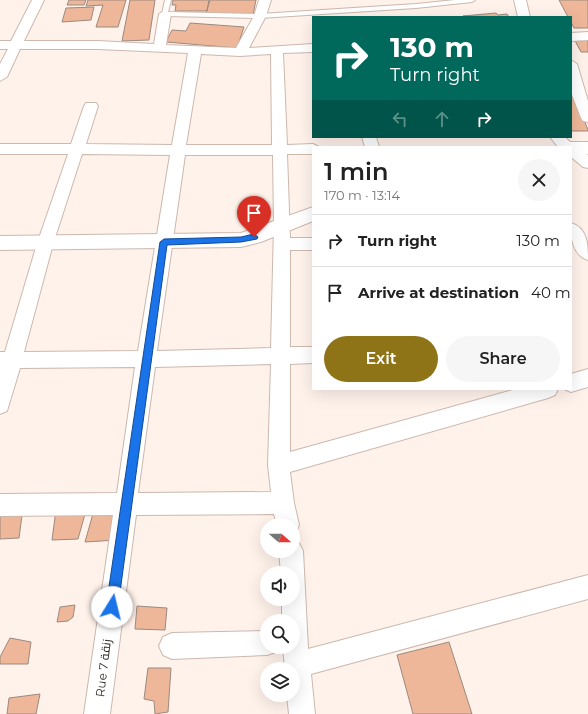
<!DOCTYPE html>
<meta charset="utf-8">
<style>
body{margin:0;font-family:Montserrat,Cairo,sans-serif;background:#f6f6f6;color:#222;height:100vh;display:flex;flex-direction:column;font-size:15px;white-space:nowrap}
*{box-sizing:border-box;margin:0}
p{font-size:13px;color:#767676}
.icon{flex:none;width:22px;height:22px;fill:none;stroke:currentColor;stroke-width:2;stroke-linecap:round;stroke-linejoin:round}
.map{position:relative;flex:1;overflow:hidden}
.panel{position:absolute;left:312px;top:146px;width:260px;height:244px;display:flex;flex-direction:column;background:#fff;border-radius:0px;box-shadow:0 4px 16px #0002}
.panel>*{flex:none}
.banner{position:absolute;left:312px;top:16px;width:260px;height:122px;border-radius:0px;box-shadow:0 4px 16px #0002;background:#00695c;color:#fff;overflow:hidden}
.needle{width:26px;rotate:110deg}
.controls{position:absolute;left:260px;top:518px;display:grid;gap:8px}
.controls a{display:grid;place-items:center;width:40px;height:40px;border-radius:50%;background:#fff;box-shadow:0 4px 16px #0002;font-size:20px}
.pin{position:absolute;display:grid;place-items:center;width:34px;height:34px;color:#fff;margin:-41px -17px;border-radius:50% 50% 50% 0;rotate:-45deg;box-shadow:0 0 4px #0007}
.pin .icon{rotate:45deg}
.me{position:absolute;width:44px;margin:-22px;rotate:9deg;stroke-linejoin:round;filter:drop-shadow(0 0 3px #0008)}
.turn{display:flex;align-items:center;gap:14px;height:84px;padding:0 12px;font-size:18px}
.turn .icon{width:52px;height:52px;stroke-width:2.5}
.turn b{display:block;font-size:28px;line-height:34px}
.lanes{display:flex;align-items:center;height:38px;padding:0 12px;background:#0003;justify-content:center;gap:20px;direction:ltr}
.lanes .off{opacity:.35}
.round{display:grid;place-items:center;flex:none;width:42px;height:42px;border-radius:21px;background:#f6f6f6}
.overview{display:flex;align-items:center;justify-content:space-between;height:68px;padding:0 12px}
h1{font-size:24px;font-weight:600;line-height:30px}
.button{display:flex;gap:8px;margin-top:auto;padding:8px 12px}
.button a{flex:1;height:46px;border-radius:24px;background:#8e7317;color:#fff;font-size:16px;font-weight:600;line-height:46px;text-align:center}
.button a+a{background:#f6f6f6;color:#222}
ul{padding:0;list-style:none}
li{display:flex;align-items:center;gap:12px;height:52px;padding:0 12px;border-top:1px solid #e0e0e0}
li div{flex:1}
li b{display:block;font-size:15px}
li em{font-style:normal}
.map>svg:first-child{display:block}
.building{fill:#eeb799;stroke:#9c897f}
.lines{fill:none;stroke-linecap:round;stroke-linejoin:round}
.lane-casing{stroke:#ccb8ad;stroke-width:2}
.street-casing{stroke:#ccb8ad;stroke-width:2}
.secondary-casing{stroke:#ccb8ad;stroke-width:2}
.lane{fill:#fff;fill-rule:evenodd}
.street{fill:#fff;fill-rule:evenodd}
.secondary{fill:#fff;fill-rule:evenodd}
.route{fill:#1a73e8;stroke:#114b97}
.labels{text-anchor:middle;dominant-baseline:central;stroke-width:3.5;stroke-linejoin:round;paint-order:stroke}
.street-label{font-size:12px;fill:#322a26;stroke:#fff}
</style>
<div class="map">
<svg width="588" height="714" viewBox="0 0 588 714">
<rect width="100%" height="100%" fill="#fff2eb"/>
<path class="building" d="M69,0H86L84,5H67Z
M88,0H126L118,27H96L103,5L86,6Z
M130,0H155L149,40L122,41Z
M173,0H209L207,11H175L176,5H172Z
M210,0H256L253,15L206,13Z
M559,0H588V28H574L571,22V17H568Z
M94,7L91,20L62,22L66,8Z
M496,13L498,15L507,14L509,17L463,16Z
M190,23L244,27L237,48L166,42L172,30L186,31Z
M588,36V52H581L573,37Z
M571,86L588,130V131H571Z
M23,508L19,538L0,539V512Z
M56,510L85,514L78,539L52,540Z
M94,510H121L117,540L85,542Z
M75,605L73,617L68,621L57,622L60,607Z
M137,606L167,608L165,630L135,629Z
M10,638L31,642L28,664H0V657Z
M449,642L472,714H413L397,655Z
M148,668H171L168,712L155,714L154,701L144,699Z
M40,694L36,714H7L9,698Z"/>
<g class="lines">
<defs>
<path id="lane" d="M165,0H171L168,12L260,14L416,4L455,0H475L472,2L416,8L260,18L165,16L162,14Z"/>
<path id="street" d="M32,0H44L24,41H98L154,44L159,14L165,10L171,14L166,45L236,48L254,16L259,0H271L266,16L249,48L313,44V52L283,53L287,145L313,144L319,147H313V154H287L290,238H313V250H290V347H313V363L290,364V452L516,389H558L555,395L548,398L290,472L294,503L299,525L296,533L293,534V525H277L274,514L136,515L110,714H84L113,515L0,516V494L117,493L135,367L20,368L7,411L0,414V352H5L37,244L68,154H0V144H71L84,106L86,103H96L98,106L86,144L172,145L188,53L98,49H20L7,77L0,81V64L8,49H0V41H11ZM201,54L240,56L271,54L272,145H186ZM82,154L170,155L138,351L24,352L53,244ZM185,155H273L274,226L271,348L157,351ZM271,364L268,465L271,492L138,493L155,367Z
M514,0H526L530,17H518Z
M588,32V40L571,41V33Z
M571,60L577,64L588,101V122L583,121L581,118L571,92Z
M362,137H376L379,147H365Z
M550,137H565L574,146L588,155V168L583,167L571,157V147H558Z
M571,223C588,228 588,246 588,260C572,255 571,237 571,223Z
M588,369V387L571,392L564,389H571V374Z
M293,540L299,543L303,551L308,649L588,575V599L311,674L315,714H289L287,695H293V669H285L283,647H293V621H282V599H293V573H281L279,551H293Z
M267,631V647H278L276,652L267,655L172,659L163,655L159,646L163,637L172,633Z"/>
<path id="secondary" d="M571,142H588V154H571V147H563L565,144Z
M313,207V221L261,242L241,247L0,250V236L241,233Z"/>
</defs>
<use href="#lane" class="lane-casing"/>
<use href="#street" class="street-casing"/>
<use href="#secondary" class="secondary-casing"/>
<use href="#lane" class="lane"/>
<use href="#street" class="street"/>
<use href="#secondary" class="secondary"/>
</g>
<path class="route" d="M254,234L258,237L257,239L241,242L167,245L118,607L116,611L112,613L108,611L106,607L160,242L164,239L241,237Z"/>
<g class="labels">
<g class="street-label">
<text transform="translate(103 668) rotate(-83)">Rue 7 زنقة</text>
</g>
</g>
</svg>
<div class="controls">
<a><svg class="needle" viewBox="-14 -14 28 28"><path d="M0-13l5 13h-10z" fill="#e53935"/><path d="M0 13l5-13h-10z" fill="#767676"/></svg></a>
<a><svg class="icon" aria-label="sound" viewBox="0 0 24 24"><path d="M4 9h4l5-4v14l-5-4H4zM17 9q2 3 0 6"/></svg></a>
<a><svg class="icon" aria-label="search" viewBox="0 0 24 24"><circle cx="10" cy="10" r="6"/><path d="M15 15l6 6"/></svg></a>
<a><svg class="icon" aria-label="layers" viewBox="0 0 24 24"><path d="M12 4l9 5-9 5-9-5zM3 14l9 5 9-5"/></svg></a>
</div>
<div class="pin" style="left:254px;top:237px;background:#d93025"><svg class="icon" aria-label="arrive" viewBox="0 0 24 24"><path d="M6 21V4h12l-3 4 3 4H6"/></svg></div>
<svg class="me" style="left:112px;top:607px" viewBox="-20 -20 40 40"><circle r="19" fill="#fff"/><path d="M0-13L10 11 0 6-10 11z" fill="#1a73e8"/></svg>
<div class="banner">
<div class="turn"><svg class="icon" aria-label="right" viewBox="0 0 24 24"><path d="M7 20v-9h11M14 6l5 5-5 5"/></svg><div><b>130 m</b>Turn right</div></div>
<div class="lanes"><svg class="icon off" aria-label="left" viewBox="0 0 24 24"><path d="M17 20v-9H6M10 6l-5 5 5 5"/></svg><svg class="icon off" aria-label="ahead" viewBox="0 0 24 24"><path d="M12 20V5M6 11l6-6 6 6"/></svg><svg class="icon" aria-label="right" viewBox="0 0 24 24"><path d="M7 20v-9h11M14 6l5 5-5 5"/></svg></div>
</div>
<section class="panel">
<div class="overview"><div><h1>1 min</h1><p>170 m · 13:14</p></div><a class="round"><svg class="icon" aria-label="close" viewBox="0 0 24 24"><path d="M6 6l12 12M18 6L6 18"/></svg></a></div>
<ul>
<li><svg class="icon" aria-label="right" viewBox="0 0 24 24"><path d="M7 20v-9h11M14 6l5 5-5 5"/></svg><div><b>Turn right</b></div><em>130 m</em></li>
<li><svg class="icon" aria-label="arrive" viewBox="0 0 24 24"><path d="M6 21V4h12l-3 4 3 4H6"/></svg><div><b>Arrive at destination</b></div><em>40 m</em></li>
</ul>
<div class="button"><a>Exit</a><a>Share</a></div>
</section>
</div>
